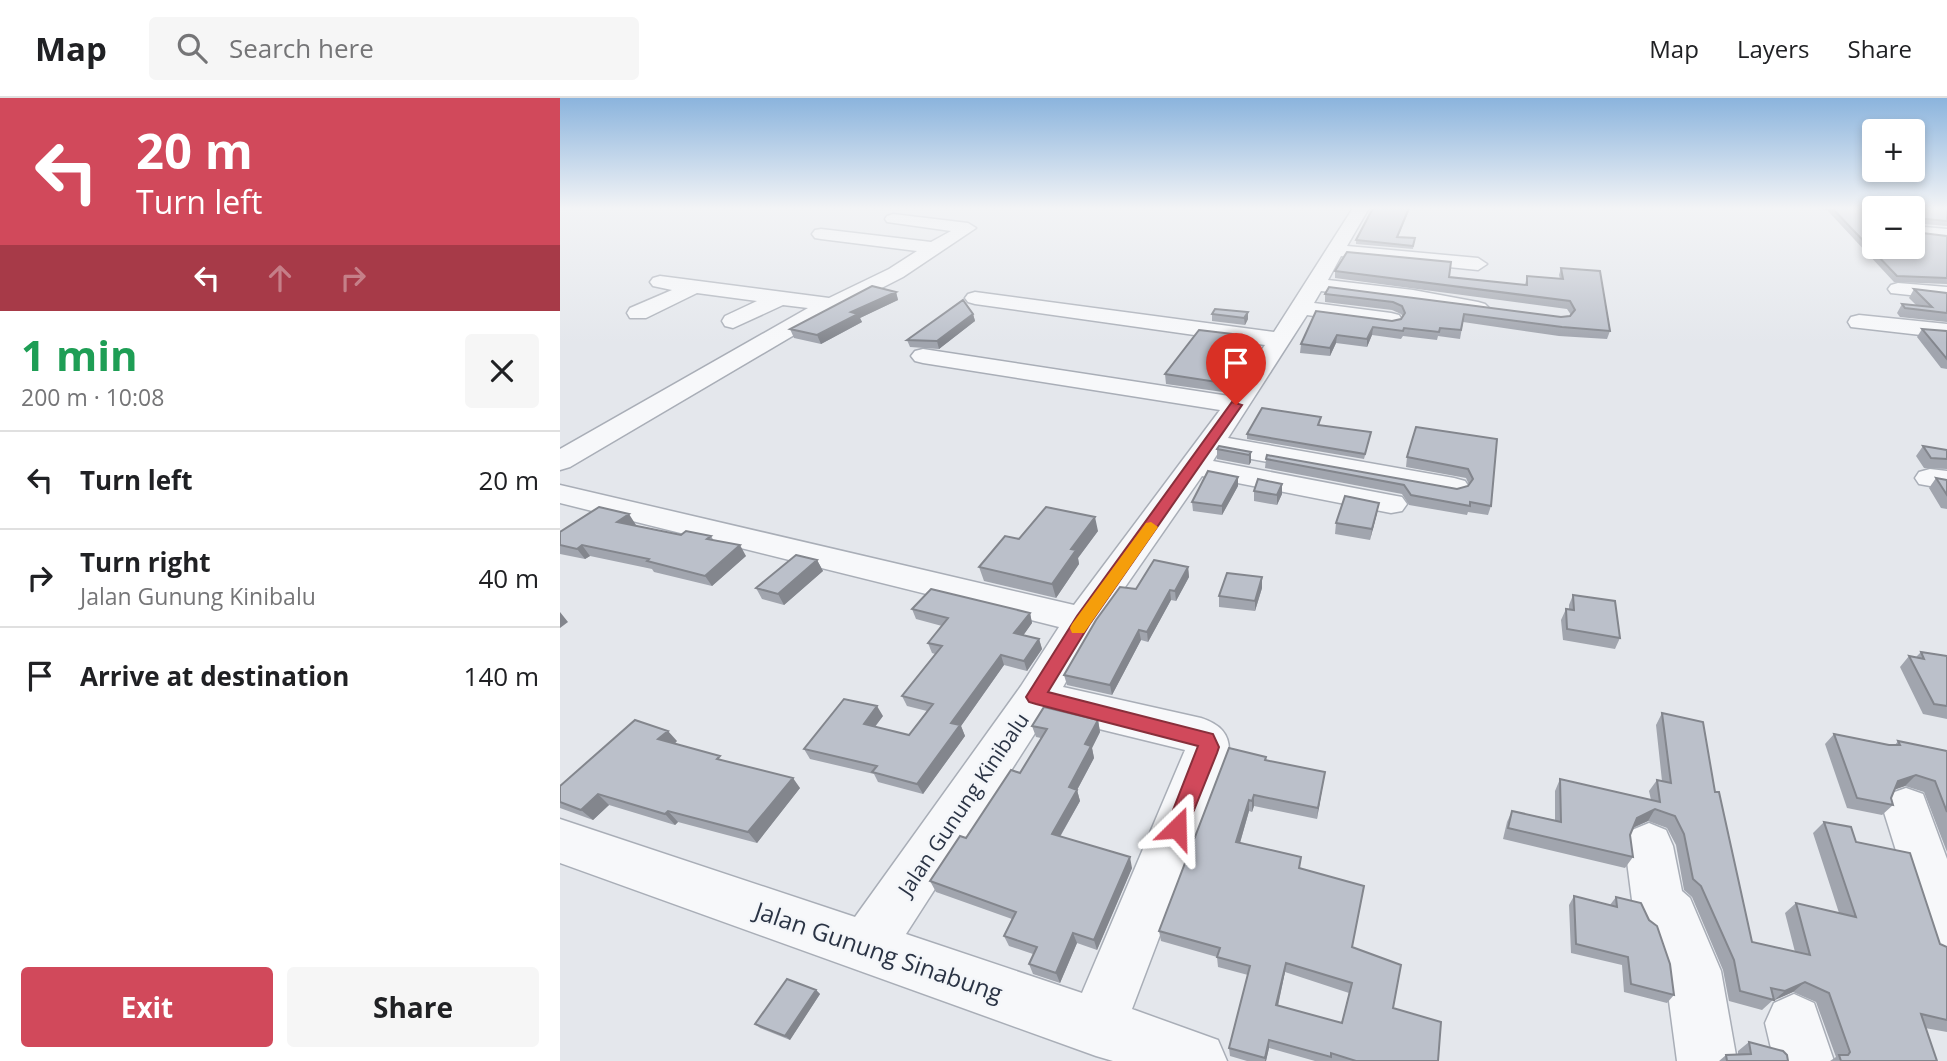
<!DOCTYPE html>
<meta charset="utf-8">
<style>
body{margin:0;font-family:"Open Sans",sans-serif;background:#f6f6f6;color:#202124;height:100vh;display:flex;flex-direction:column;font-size:26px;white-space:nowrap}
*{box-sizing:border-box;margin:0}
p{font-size:23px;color:#757577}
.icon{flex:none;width:38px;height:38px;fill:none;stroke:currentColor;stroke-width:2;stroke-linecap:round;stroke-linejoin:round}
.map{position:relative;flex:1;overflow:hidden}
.details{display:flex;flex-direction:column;background:#fff;width:560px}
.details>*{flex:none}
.banner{background:#d1495b;color:#fff;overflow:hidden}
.buttons{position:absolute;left:1302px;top:21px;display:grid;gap:14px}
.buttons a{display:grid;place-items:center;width:63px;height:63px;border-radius:7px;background:#fff;box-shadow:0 4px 10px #0003;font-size:35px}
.pin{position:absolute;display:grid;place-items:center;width:60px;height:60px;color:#fff;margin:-72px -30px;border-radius:50% 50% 50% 0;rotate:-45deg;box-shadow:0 0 7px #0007}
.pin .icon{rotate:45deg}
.me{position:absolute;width:77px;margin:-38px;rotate:22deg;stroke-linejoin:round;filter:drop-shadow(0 0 5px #0008)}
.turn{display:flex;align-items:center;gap:24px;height:147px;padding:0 21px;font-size:32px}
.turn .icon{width:91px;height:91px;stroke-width:2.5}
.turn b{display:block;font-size:49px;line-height:60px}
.lanes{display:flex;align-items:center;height:66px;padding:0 21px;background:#0003;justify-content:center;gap:35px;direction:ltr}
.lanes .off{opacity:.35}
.round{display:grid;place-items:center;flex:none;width:74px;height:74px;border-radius:7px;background:#f6f6f6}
.headline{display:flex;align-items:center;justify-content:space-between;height:119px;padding:0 21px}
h1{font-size:42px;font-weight:700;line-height:52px;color:#1e9e55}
.primary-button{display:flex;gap:14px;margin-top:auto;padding:14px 21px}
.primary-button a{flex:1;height:80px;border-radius:7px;background:#d1495b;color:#fff;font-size:28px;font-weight:700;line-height:80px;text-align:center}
.primary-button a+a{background:#f6f6f6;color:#202124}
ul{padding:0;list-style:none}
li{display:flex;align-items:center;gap:21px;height:98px;padding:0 21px;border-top:2px solid #e0e0e0}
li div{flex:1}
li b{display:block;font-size:26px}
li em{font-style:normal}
header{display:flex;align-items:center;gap:42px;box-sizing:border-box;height:98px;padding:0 35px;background:#fff;border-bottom:2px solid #e0e0e0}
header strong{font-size:33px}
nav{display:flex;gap:38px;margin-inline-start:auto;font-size:24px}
.search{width:490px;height:63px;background:#f6f6f6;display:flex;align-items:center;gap:18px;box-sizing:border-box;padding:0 24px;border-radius:7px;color:#757577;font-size:26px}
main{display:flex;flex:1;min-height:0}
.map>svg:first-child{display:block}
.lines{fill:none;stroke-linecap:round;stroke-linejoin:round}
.minor-casing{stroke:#a9aeb7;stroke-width:3}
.minor{fill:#f7f8fa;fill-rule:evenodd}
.wall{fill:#a1a5ae;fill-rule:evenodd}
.shaded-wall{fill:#83868d}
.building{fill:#bbc0ca;stroke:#83868d;stroke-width:2;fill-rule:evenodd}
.route{fill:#d1495b;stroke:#882f3b;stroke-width:2}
.slow{fill:#f59e0b}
.labels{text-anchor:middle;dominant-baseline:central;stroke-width:5;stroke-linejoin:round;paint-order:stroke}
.street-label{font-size:21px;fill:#2b3445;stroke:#f4f6f9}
.near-street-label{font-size:24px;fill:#2b3445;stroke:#f4f6f9}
</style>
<header>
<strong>Map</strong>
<div class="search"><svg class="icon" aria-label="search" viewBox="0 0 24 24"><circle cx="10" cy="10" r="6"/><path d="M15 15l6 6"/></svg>Search here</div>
<nav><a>Map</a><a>Layers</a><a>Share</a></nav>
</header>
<main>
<section class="details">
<div class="banner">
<div class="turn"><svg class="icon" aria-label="left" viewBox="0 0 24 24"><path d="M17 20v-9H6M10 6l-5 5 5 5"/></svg><div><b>20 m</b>Turn left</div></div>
<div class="lanes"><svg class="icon" aria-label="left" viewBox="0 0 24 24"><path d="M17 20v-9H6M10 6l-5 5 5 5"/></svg><svg class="icon off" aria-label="ahead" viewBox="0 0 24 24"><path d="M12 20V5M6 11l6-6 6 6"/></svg><svg class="icon off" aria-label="right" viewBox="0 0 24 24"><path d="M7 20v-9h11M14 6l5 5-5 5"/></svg></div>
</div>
<div class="headline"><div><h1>1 min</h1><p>200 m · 10:08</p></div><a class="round"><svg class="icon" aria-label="close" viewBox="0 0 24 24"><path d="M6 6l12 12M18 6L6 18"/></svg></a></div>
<ul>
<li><svg class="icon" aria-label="left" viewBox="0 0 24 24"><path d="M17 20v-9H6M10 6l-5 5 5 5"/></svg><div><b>Turn left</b></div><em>20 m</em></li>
<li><svg class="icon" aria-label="right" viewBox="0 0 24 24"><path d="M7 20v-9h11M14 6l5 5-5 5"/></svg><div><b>Turn right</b><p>Jalan Gunung Kinibalu</p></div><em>40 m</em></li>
<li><svg class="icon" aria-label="arrive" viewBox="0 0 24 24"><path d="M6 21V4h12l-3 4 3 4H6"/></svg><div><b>Arrive at destination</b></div><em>140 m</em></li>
</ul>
<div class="primary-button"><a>Exit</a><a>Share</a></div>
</section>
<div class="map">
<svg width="1387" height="963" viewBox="0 0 1387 963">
<rect width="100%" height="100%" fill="#e4e7ec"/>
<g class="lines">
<defs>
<path id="minor" d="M793,110H809L787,148L918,160L927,166L918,172L781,158L768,182L853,192L918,204L925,206L929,210L925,214L918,216L853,204L761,193L754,205L831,215L839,217L842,222L839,227L831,229L747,217L668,340L894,380L905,383L909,389L905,395L894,398L658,355L653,363L831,397L842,399L847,406L842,413L831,415L642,378L536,531L503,589L641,620C659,626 670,635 669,655L572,911L658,942L667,963H553L536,958L0,765V721L295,819L461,588L499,529L0,405V387L514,507L660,312L363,265L355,263L351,258L355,253L363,251L669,298L705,247L415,206L408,204L405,200L408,196L415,194L714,234ZM486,618L625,652L522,895L346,836Z
M333,116L408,125L416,130L343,179L263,220L10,369L0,372V351L248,210L223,207L173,230L165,228L162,223L165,218L197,203L137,195L86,220H70L67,215L70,210L112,192L93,188L90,184L93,180L100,178L269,200L329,171L357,153L261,141L255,140L252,136L255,132L261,131L371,144L391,133L327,124L325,121L327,118Z
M1353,128L1387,131V141L1353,138Z
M1338,185L1387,189V201L1331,195L1328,191L1331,187Z
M1299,217L1387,226V240L1291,229L1288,224L1291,219Z
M1370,371L1387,373V391L1359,386L1355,380L1359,374Z
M1346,690L1363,696L1387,761V863L1368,855L1323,711L1329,696Z
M1089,725L1106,732L1113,748L1122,793L1130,800L1161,873L1177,963H1117L1105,873L1092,835L1085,829L1072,802L1065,748L1072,732Z
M1234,896L1254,905L1274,963H1214L1205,925L1214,905Z"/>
</defs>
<use href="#minor" class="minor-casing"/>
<use href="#minor" class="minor"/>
</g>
<path class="wall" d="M813,110H850L838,139L855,140L853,151L796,146V142Z
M1257,110H1387V128L1353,125L1354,134L1387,138V186L1334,184L1267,112L1257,111Z
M1001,170L1050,233L1047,241L999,238L903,224L900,241L878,238L877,242L843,238L841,241L812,237L807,249L776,245L770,258L740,255L741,246L841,221L843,219L841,216L832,212L765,204V196L1001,219L1010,218L1011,217L1007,211L775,180V173L889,179L965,187L967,178L1000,181L999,177Z
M1354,191L1387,195V224L1340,219L1337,215L1342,206L1357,208L1349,200Z
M336,194L338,202L300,220L302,224L261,246L234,240L230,231Z
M688,214V221L685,227L652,223V216Z
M413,216L415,223L379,251L350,249L347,242Z
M1362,231L1387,233V271L1381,270L1357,239Z
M673,236L674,245L672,248L685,259L663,294L606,286L605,276Z
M761,319L759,327L810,339L804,361L687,341V336Z
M937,341L931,408L928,417L908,414L907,417L849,407L842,396L705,370L706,361L897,391L908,388L909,387L906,380L846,369L847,359Z
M1363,348L1387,352V371L1364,370L1356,358Z
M657,351L691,354V364L689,367L657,361Z
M1376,380L1387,382V411L1381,410L1369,390Z
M722,386V396L717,407L694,403V393Z
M678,388L662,417L633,413L632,404Z
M819,405L817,415L810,442L775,436L776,425Z
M75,427L121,437L151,438L154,443L186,458L152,488L94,474L92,471L30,458L25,461L0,456V434L76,427Z
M538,433L518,460L519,466L496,500L424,483L419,469L459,441Z
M257,462L263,473L224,507L202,501L196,490Z
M628,469L629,479L616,503L611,502L588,544L581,542L552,597L507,587L504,577L576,491Z
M702,490L695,513L659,509V498Z
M1013,497L1060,540L1055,551L1003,542L1001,522L1006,511H1009V507Z
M352,511L470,515L472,525L463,537L479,541L482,551L467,573L444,567L401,628L405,638L363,696L318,684L314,676L250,661L244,651L323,618L315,629L349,637L367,613L347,608L342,598L375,556L372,555L368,545L382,528L356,521Z
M1361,554L1387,558V621L1363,616L1340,569L1349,558L1356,559Z
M1102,615L1155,694L1192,844L1235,854L1225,815L1236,805L1279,815L1253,735L1264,724L1296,744L1380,846L1387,849V934L1365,930L1377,963H1270L1276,959L1256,904L1233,894L1213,902L1202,912L1169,903L1163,872L1132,799L1124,792L1116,747L1107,730L1088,723L1073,730L1070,737L1073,759L1065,770L943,741L947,724L952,713L995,722V693L1000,681L1091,702L1089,693L1097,682L1102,683L1096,627Z
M538,622L540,634L532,650L534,660L517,692L520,703L500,739L572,770L537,852L517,845L500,885L473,876L469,866L473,856L449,848L444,838L452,821L376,794L370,783L460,675L481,640L476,639L472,628Z
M1274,636L1329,647H1335L1338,643L1387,653V754L1364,694L1345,688L1335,691L1331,700L1333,707L1322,717L1287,710L1265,646Z
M117,643L114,646L240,690L197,745L118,724L115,727L49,707L33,722L0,710V688Z
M706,662L763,685L757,721L694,708L692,714L689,713L680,745L740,770L792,849L833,910L878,963H755L709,950L706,963H687L670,958L669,950L688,877L658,869L657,859L601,843L599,833ZM725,874L789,895L782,925L718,908Z
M1014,798L1050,807L1056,799L1114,897L1107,905L1064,894L1062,867L1011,855L1009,807Z
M256,892L260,896L230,942L200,930L195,926Z
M1189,944L1228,963H1159L1166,957H1178V953Z"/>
<path class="shaded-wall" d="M336,194L338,202L300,220L302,224L261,246L257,237L291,214Z
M688,214V221L685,227L684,220Z
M413,216L415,223L379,251L377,243Z
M813,229L812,237L807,249V241Z
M673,236L674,245L667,257L666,247Z
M777,237L776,245L770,258V250Z
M685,250V259L663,294V285Z
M691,354V364L689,367V357Z
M678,379V388L662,417V408Z
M722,386V396L717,407V397Z
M819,405L817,415L810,442L812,431Z
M69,416L76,427L64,434L57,424Z
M535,419L538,433L518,460L519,466L496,500L492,486L511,451Z
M22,447L30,458L25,461L17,451Z
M180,447L186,458L152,488L145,478Z
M257,462L263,473L224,507L218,496Z
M628,469L629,479L616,503L615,493Z
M702,479V490L695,513V503Z
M610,492L611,502L588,544L587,534Z
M0,514L8,524L0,530Z
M470,515L472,525L458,545L454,535Z
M579,532L581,542L552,597L550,587Z
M479,541L482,551L467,573L464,563Z
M441,557L444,567L401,628L405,638L363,696L357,686L391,625Z
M317,608L323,618L309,636L304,626Z
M538,622L540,634L532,650L534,660L517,692L520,703L495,747L492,736L525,646Z
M108,633L117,643L108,652L98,641Z
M765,674L763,685L757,721L758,710Z
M1356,677L1345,688L1328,694L1338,683Z
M233,680L240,690L197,745L188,734Z
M38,696L49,707L33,722L21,712Z
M694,697V708L692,714V703Z
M689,702V713L677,755L676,744Z
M1095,711L1088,723L1070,731L1077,720Z
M108,713L118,724L115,727L105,716Z
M570,759L572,770L537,852L534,842Z
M513,835L517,845L500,885L496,875Z
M726,865L725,874L716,916V907Z
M1245,884L1233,894L1213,903L1225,893Z
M256,892L260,896L230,942L225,938Z
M709,942V950L706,963H705Z"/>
<path class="building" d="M813,110H849L837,139L855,140L853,148L796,142Z
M1272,110H1387V123L1356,120L1353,123L1354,134L1387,138V180L1337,178ZM1314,110H1353V149H1314Z
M787,154L891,164L889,179L967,187V178L1003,181L1001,170L1040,173L1050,233L1002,229L904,216L901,232L880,230L879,234L844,230L843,233L813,229L807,241L777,237L770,250L741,246L756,213L832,223L841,221L845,215L842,208L833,204L765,196L769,189L1001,219L1010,218L1015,212L1010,203L775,173Z
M312,188L336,194L291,214L298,216L257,237L230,231Z
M1354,191L1387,195V215L1345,210L1342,206L1372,209Z
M403,202L413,216L377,243L347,242Z
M655,211L688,214L684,220L652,216Z
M1362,231L1387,233V261Z
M639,232L673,236L666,247L685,250L663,285L605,276Z
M702,310L761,319L758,327L811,334L805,356L687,336Z
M856,329L937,341L931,408L910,404V408L851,397L844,387L706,361L707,357L897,391L908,388L913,381L908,371L847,359Z
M659,348L691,354L689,357L657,351Z
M1363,348L1387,352V361L1371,360Z
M648,373L678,379L662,408L632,404Z
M1376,380L1387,382V397Z
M698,381L722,386L717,397L694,393Z
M785,398L819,405L812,431L776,425Z
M39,409L69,416L57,424L121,437L126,433L151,438L147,441L180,447L145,478L87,463L89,461L22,447L17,451L0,447V434Z
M486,409L535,419L511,451L516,452L492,486L419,469L445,438L459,441Z
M236,457L257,462L218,496L196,490Z
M594,462L628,469L615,493L610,492L587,534L579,532L550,587L504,577L536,522L560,489L576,491Z
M667,475L702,479L695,503L659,498Z
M371,491L470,515L454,535L479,541L464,563L441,557L391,625L400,627L357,686L312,674L317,668L244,651L284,601L317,608L304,626L349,637L373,606L342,598L382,548L368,545L388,520L352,511Z
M1013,497L1055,503L1060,540L1007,531L1006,511L1014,512Z
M1361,554L1387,558V608L1374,606L1349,558L1364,561Z
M484,609L538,622L525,646L531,648L509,689L517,692L492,736L570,759L534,842L513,835L496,875L469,866L477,849L444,838L456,814L370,783L400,738L406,740L451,672L460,675L487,631L472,628Z
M1102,615L1143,624L1155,694H1159L1192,844L1250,857L1236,805L1296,819L1264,724L1291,729L1296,744L1350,755L1380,846L1387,849V922L1361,916L1377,963H1281L1279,957H1288L1290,954L1269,895L1245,884L1225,893L1211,890L1214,902L1180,893L1174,862L1141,788L1133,781L1124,736L1115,718L1095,711L1077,720L1070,737L1073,759L948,730L952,713L1001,724L1000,681L1100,704L1097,682L1111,685Z
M75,622L108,633L98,641L160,658L157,661L233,680L188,734L108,713L105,716L38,696L21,712L0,704V688Z
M1274,636L1329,647H1340L1338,643L1387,653V714L1375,683L1356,677L1338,683L1331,700L1333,707L1297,700Z
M669,650L706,659L705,662L765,674L758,710L694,697L692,703L689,702L676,744L741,759L739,770L804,788L792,849L841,867L833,910L881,924L878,963H796L771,955V959L709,942L705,960L669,950L690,868L657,859L660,850L599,833ZM726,865L792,885L782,925L716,907Z
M1014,798L1057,809L1056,799L1081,805L1089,822L1097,828L1110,866L1114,897L1071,886L1068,859L1016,846Z
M227,881L256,892L225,938L195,926Z
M1189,944L1223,953L1227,957L1228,963H1167L1166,957L1191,956Z"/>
<linearGradient id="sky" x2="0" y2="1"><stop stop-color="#8bb4dd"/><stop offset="0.45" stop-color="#f3f4f6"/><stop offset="1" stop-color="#f3f4f6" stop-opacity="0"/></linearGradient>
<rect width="1387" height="245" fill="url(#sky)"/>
<path class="route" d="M672,304L682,307L529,527L488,594L653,636L659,649L657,655L624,737L617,739L609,737L606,730L638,648L476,606L469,604L466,599L517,518Z"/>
<path class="slow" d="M591,424L598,429L524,535H512L510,530L512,526L586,425Z"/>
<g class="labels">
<g class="street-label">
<text transform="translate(403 706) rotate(-56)">Jalan Gunung Kinibalu</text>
</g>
<g class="near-street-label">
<text transform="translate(319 853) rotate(19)">Jalan Gunung Sinabung</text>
</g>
</g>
</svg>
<div class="buttons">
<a>+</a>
<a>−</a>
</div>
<div class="pin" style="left:676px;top:307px;background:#d93025"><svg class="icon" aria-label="arrive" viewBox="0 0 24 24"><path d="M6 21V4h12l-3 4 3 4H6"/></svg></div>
<svg class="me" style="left:617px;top:730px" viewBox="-20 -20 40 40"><path d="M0-17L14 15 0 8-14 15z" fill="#d1495b" stroke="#fff" stroke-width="4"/></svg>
</div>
</main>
